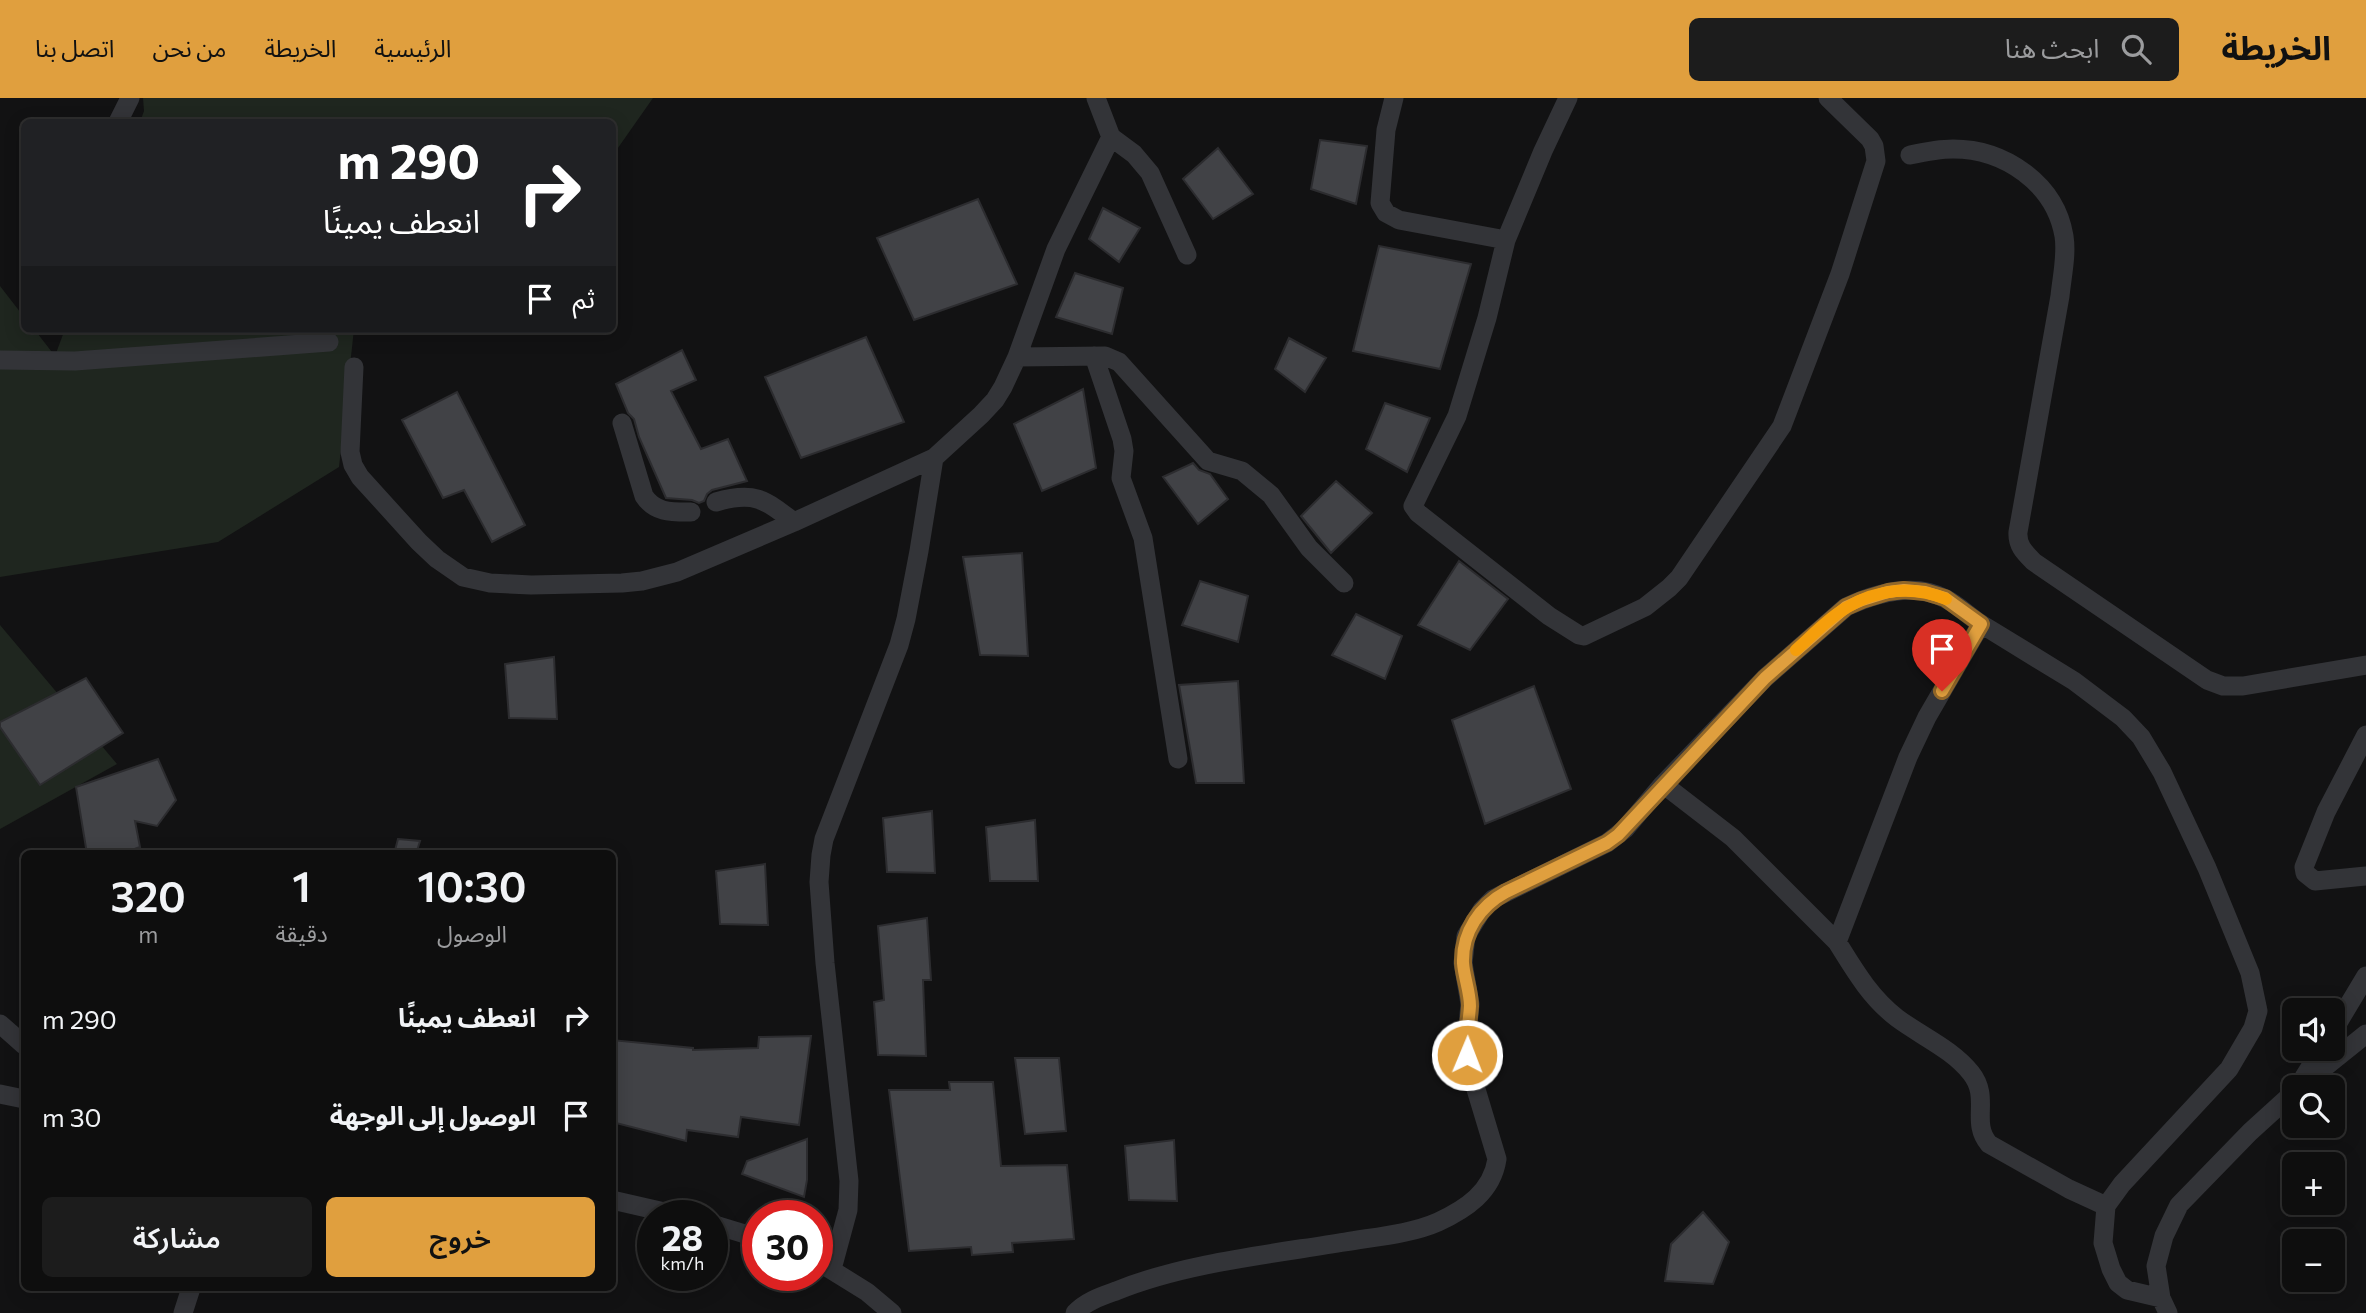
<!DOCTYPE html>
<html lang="ar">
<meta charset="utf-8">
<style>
body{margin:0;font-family:Commissioner,"Noto Sans Arabic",sans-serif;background:#1c1c1c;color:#f1f3f6;direction:rtl;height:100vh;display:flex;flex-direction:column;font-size:26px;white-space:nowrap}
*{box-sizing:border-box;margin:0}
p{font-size:23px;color:#9b9c9e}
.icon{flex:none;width:38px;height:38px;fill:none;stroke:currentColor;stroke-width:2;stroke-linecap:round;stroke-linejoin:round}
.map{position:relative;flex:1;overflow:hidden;direction:ltr}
.sheet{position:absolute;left:21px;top:752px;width:595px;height:441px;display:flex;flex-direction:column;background:#0e0e0e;border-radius:10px;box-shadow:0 4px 18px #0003,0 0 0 2px #2e2e2e;direction:rtl}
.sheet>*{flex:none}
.banner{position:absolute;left:21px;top:21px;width:595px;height:214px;border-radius:10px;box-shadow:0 4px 18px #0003,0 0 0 2px #2e2e2e;direction:rtl;background:#202124;color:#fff;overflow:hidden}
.fabs{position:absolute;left:2282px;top:900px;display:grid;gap:14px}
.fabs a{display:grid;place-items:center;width:63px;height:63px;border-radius:10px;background:#0e0e0e;box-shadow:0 4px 18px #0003,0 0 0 2px #2e2e2e;font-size:35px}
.speed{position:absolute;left:637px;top:1102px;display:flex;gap:14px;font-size:35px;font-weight:700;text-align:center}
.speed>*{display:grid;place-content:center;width:91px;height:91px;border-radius:50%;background:#0e0e0e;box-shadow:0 4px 18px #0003,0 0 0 2px #2e2e2e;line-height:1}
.speed small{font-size:18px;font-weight:400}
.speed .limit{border:10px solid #d22;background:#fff;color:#111}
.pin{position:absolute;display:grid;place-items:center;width:60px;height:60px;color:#fff;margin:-72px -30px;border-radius:50% 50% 50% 0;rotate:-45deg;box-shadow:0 0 7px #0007}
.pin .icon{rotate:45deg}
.me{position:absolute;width:77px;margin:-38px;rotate:1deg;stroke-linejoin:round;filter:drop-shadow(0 0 5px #0008)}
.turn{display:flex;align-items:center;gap:24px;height:147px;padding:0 21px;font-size:32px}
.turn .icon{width:91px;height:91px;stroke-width:2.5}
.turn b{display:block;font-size:49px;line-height:60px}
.then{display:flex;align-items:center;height:66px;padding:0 21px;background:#0003;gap:14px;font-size:26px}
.eta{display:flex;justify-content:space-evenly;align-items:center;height:119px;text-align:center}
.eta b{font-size:42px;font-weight:600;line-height:49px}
.primary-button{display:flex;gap:14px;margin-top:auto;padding:14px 21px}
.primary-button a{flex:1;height:80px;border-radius:10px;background:#e09f3e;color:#111;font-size:28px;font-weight:600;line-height:80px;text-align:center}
.primary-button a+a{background:#1c1c1c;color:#f1f3f6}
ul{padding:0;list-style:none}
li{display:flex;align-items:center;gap:21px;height:98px;padding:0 21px}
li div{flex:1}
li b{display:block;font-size:26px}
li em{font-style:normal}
header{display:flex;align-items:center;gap:42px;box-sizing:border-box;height:98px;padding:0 35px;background:#e09f3e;color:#111}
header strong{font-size:33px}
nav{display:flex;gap:38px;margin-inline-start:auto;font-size:24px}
.search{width:490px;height:63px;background:#1c1c1c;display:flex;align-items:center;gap:18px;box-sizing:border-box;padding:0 24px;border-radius:10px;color:#9b9c9e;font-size:26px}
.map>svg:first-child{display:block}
.green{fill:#1f261f}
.building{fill:#414246;stroke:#2c2c2f;stroke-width:2}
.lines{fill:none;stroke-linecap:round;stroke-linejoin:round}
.minor{stroke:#333438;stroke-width:19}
.route-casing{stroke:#926728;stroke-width:18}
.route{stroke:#e09f3e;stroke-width:12}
.slow{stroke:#f59e0b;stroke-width:12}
</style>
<header>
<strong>الخريطة</strong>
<div class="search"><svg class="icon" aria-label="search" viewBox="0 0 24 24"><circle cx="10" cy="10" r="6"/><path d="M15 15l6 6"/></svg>ابحث هنا</div>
<nav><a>الرئيسية</a><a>الخريطة</a><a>من نحن</a><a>اتصل بنا</a></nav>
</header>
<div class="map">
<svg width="2366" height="1215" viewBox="0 0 2366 1215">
<rect width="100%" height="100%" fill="#121213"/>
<path class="green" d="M143,0H653L613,57L612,24H140L144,13Z
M0,188L24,219V231H34L55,258L65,231H354L339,369L218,444L0,479Z
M0,527L117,666L0,731Z"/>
<path class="building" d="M1320,42L1367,48L1356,106L1311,91Z
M1218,50L1253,96L1213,121L1183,81Z
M978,101L1017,186L914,222L877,140Z
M1103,110L1140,130L1119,164L1089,141Z
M1379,148L1471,166L1440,271L1353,253Z
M1075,175L1123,190L1112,236L1056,219Z
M866,239L904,324L801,360L765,279Z
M1289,240L1326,260L1305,294L1275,271Z
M682,252L696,282L671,293L701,351L728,341L747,383L712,392L707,396L704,403L699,405L692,402L666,400L639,339L634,321L628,315L616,286Z
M1083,291L1096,370L1042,393L1014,326Z
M457,294L525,427L492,444L464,392L443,400L402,322Z
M1385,305L1430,320L1407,374L1366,351Z
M1193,365L1199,372L1210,376L1228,401L1198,426L1163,379Z
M1336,383L1372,415L1331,455L1301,418Z
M1022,455L1028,558L980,557L963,459Z
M1459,463L1508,501L1470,552L1418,527Z
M1200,483L1248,498L1238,544L1182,527Z
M1356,516L1402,538L1385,581L1332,557Z
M554,559L557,621L509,620L505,566Z
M86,580L123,635L40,687L0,629V624Z
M1238,583L1244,685H1196L1179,587Z
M1534,588L1571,691L1485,726L1452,622Z
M158,661L176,702L157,728L135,723L140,749L121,756H87L76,689Z
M932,713L935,775L887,774L883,720Z
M1035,722L1038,783H990L986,729Z
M398,741L420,743L416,756H394Z
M765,766L768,827L720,826L716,773Z
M927,820L931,882H923L926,958L878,957L874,904L884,902L878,828Z
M811,938L799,1027L741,1019L738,1039L687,1032L686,1043L612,1024V942L693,950V952L758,950L759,939Z
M1015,960H1059L1066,1033L1025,1036Z
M949,984H993L1001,1068L1067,1067L1074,1141L1012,1145L1013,1154L972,1157L971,1149L909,1153L889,992H950Z
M807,1041V1082L804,1099L742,1076L747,1063Z
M1174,1042L1177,1103L1129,1102L1125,1048Z
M1703,1114L1729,1144L1713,1186L1665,1183L1671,1146Z"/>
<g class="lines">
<path class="minor" d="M1096,0L1111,39L1134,56L1150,75L1187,157
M1394,0L1386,32L1380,105L1386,115L1399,122L1506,142
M1568,0L1543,53L1506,142L1487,220L1457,318L1413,408L1418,415L1549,518L1579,537L1584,538L1645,509L1669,490L1679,480L1782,328L1840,176L1876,63L1874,48L1870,41L1828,0
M118,24L130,0
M1910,57C1924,54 1938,51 1953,51C2004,51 2055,85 2064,138C2067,157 2062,178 2060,198L2018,434C2017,448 2025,455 2034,464L2207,582L2223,588H2243L2366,567
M1094,258L1122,341L1124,353L1121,380L1143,440L1178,661
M1017,259L1105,258L1119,264L1208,363L1242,373L1271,397L1309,450L1344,485
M0,262L75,263L329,244
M354,269L350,354L353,367L360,379L419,444L437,461L463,479L490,485L531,487L622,485L642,483L677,474L794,424L934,360
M622,325L644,398C655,415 672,414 691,414
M716,404C754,393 764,401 794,424
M2366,637L2326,714L2304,769L2305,775L2315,783L2366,778
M1837,844L1733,740L1663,686L1765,580L1846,509C1876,495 1915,484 1946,501C1958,507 1969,518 1981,526
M0,926L24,947
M2333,933L2366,878
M2304,979L2322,950
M2300,989L2366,936
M0,996L24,1001
M612,1102L682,1118
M2106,1108L2069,1091L1989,1046C1970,1024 1991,1000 1971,975C1952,951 1921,938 1897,920C1870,899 1855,873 1837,844L1908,659L1927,619L1981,526L2074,583L2123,620L2141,639L2162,674L2207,770L2250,875L2258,913L2253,930L2229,971L2122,1086L2106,1108L2103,1145L2111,1171L2118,1185L2127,1192L2161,1200
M712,1126L758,1140
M817,1163L867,1194L892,1215
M832,1171L848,1112L849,1083L825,865L819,784L821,757L824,741L899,547L906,521L919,453L934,360L981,317L995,302L1003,289L1017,259L1056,151L1111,39
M183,1215L191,1190
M1075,1215C1086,1203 1102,1198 1116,1193C1184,1165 1272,1156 1345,1144C1374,1139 1411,1136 1438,1124C1466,1111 1492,1094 1497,1061L1469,968L1466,948L1470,906L1463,865L1466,838L1482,812L1493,801L1607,745L1625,731L1663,686
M2168,1215L2161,1200L2156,1168L2164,1138L2179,1107L2250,1034L2294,994"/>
</g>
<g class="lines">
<defs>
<path id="route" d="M1467,957C1465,940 1469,925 1470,908C1470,894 1464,879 1463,865C1462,834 1480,808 1506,794L1607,745L1618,737L1765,580L1846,509L1862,502L1888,494L1904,492L1925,494L1945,500L1981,526L1942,593"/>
</defs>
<use href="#route" class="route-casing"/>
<use href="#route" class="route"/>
<path class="slow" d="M1796,552C1812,538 1827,521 1846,510C1876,491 1914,487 1946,501"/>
</g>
</svg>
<div class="fabs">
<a><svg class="icon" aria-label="sound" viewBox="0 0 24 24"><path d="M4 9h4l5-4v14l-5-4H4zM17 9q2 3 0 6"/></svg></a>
<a><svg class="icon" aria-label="search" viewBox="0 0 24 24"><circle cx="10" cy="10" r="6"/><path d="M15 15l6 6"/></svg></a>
<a>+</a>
<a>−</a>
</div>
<div class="speed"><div>28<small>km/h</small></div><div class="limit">30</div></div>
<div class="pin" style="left:1942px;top:593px;background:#d93025"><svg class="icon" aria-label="arrive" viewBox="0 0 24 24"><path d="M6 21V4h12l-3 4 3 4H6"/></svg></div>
<svg class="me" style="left:1467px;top:957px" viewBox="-20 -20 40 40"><circle r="17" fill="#e09f3e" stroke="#fff" stroke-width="3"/><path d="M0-11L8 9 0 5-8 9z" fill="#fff"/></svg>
<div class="banner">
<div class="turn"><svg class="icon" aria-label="right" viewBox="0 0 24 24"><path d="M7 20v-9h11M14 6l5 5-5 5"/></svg><div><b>290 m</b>انعطف يمينًا</div></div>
<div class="then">ثم<svg class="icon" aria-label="arrive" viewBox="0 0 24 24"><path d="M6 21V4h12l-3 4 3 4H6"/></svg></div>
</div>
<section class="sheet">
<div class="eta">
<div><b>10:30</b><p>الوصول</p></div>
<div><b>1</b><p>دقيقة</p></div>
<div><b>320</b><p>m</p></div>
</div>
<ul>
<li><svg class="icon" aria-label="right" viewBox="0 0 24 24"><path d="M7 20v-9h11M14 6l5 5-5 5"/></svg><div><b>انعطف يمينًا</b></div><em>290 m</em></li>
<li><svg class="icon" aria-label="arrive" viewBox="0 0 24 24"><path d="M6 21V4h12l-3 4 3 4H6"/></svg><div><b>الوصول إلى الوجهة</b></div><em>30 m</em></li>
</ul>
<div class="primary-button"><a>خروج</a><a>مشاركة</a></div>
</section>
</div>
